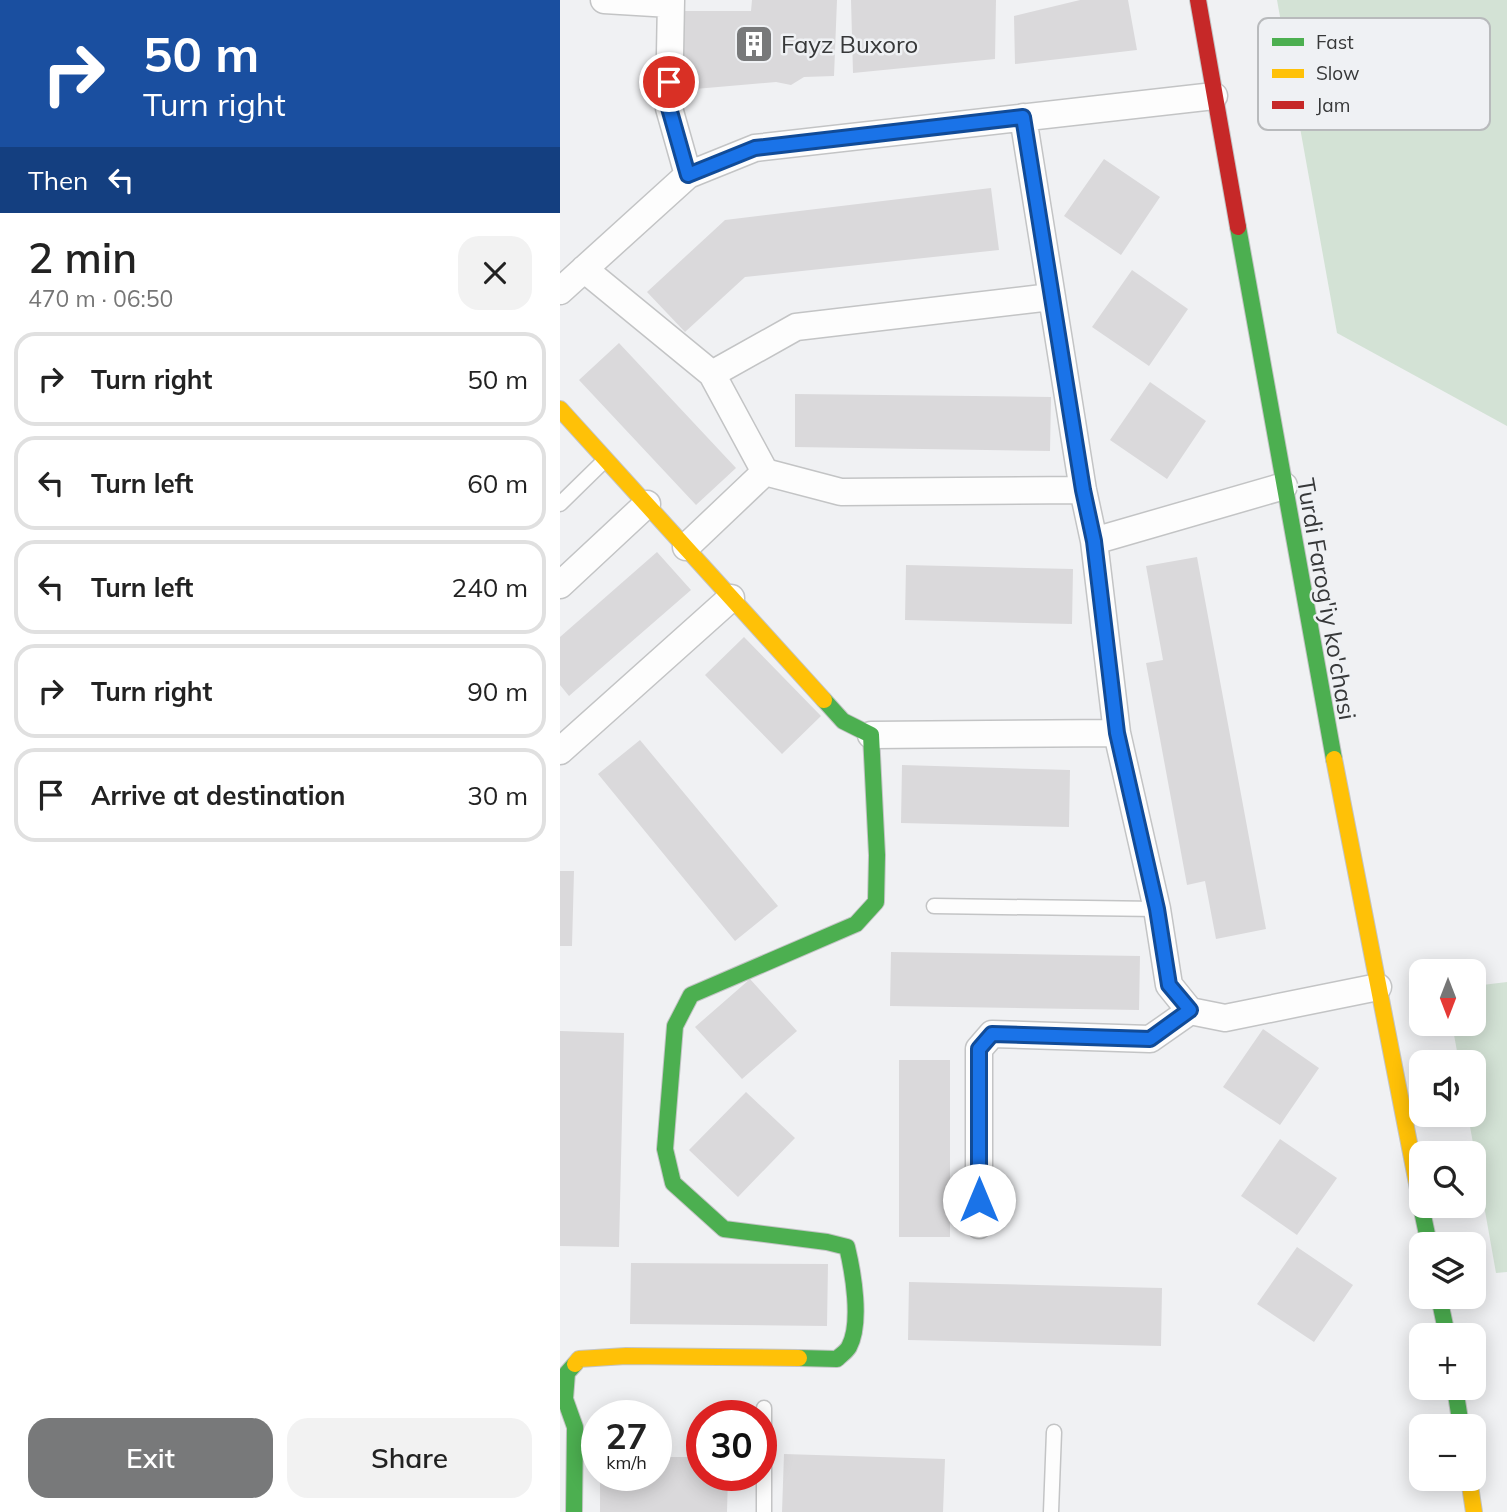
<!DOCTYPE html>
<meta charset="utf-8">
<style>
body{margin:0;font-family:Mulish,sans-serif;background:#f2f2f2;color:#222;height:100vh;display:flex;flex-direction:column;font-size:26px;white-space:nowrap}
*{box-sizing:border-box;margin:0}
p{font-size:23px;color:#767676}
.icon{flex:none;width:38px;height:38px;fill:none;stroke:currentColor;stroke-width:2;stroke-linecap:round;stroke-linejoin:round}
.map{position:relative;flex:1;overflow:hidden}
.sheet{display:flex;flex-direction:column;background:#fff;width:560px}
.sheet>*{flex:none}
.banner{background:#1a4fa0;color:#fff;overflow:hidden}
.needle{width:46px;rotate:180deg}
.fabs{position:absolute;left:849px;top:959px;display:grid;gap:14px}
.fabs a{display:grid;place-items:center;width:77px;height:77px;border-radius:14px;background:#fff;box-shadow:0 4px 18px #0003;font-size:35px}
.speed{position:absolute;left:21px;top:1400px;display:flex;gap:14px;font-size:35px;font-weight:700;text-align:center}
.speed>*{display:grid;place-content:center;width:91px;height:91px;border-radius:50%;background:#fff;box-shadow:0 4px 18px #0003;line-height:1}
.speed small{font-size:18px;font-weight:400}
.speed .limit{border:10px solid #d22;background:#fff;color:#111}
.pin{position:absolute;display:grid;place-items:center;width:60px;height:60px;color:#fff;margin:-30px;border:4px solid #fff;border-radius:50%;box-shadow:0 2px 7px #0007}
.me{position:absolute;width:77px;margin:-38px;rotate:0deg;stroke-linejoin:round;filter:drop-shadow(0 0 5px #0008)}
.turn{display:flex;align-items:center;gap:24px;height:147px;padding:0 28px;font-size:32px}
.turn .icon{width:91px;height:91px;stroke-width:2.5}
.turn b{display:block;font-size:49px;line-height:60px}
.then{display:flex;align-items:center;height:66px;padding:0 28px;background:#0003;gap:14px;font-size:26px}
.round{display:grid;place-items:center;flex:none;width:74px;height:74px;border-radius:21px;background:#f2f2f2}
.head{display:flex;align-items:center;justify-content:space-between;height:119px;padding:0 28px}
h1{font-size:42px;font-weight:600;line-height:52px}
.button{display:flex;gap:14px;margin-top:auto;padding:14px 28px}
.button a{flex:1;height:80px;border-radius:21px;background:#78797a;color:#fff;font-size:28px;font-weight:600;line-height:80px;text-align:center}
.button a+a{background:#f2f2f2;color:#222}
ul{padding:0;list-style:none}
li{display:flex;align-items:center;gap:21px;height:94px;margin:0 14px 10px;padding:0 14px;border:4px solid #e0e0e0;border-radius:21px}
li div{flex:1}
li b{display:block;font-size:26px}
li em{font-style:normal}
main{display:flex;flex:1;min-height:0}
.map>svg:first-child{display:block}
.green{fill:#d3e2d5}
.building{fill:#dad9db}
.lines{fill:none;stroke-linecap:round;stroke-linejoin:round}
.lane-casing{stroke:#c3c4c5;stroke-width:17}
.street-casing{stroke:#c3c4c5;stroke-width:29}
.fast-casing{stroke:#c3c4c5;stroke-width:18}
.slow-casing{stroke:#c3c4c5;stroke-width:18}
.jam-casing{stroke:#c3c4c5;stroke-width:18}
.lane{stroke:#fdfdfd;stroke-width:14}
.street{stroke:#fdfdfd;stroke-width:26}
.fast{stroke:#4caf50;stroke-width:16}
.slow{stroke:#ffc107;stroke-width:16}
.jam{stroke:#c62828;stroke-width:16}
.route-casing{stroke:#114b97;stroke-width:18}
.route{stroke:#1a73e8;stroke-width:12}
.labels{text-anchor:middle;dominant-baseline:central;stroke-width:5;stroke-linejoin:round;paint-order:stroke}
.poi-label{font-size:24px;fill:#373839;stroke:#eff1f4;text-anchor:start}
.street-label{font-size:24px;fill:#373839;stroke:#eff1f4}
.key{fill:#eff1f4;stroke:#b8babc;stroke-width:2}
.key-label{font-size:19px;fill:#373839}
</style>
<main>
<section class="sheet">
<div class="banner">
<div class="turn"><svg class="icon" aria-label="right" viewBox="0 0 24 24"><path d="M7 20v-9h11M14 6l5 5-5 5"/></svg><div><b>50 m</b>Turn right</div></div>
<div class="then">Then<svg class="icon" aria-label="left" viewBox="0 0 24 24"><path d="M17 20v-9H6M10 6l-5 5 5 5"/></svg></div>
</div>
<div class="head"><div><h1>2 min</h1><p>470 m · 06:50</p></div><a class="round"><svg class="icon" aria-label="close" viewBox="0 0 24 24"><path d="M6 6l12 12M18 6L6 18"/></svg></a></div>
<ul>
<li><svg class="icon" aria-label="right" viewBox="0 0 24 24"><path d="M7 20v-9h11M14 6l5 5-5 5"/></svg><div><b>Turn right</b></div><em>50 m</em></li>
<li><svg class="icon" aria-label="left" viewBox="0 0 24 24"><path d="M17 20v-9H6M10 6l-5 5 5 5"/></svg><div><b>Turn left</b></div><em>60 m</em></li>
<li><svg class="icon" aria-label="left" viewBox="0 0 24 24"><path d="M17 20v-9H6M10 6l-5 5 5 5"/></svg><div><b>Turn left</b></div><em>240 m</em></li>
<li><svg class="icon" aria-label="right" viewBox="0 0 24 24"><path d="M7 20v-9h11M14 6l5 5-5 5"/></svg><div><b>Turn right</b></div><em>90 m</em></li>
<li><svg class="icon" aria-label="arrive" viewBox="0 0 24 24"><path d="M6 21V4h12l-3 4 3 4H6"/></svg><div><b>Arrive at destination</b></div><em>30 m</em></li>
</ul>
<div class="button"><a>Exit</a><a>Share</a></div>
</section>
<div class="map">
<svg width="947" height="1512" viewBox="0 0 947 1512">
<rect width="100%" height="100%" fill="#f0f1f3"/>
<path class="green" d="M717,0H947V426L777,333Z
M947,982V1272L936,1273L908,1115H914V1062H899L892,1024H914V986Z"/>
<path class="building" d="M192,0H277L274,76L244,77L231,85L216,82L112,91L114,11H191Z
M291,0H436L435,59L293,73Z
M520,0H568L577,50L455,64L454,16Z
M544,159L600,197L561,255L504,216Z
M431,188L439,250L185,277L125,332L87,292L165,220Z
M572,270L628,309L589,366L532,327Z
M59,343L176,468L136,505L19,380Z
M590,382L646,421L607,479L550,440Z
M235,394L491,397L490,451L235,447Z
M97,552L131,590L9,696L0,685V637Z
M637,557L706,929L656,939L645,881L627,885L586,663L603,660L586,566Z
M346,565L513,569L512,624L345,620Z
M184,637L261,716L222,754L145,675Z
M80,740L218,906L175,941L38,774Z
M342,765L510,770L509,827L341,823Z
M0,871H14L12,946H0Z
M331,952L580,956L579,1010L330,1006Z
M190,979L237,1031L182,1079L135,1027Z
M703,1029L759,1068L720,1125L663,1087Z
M0,1031L64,1033L59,1247L0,1246Z
M339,1060H390V1237H339Z
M186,1092L235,1138L178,1197L129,1150Z
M720,1139L777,1178L737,1235L681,1196Z
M737,1247L793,1285L754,1342L697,1304Z
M71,1263L268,1264L267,1326L70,1324Z
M349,1282L602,1288L601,1346L348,1340Z
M224,1454L385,1459L383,1512H222Z
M96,1457H142V1475H168L167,1512H40V1475H96Z"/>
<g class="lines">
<defs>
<path id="lane" d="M0,504L45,460
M374,906L597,909
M204,1408V1512
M491,1512L494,1432"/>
<path id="street" d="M44,0L110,4
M111,0L109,108L128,175
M463,117L523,490L534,541L724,486
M24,269L152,374L205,472L281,492L523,490
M0,291L128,175L195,148L654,96
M152,374L236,327L491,297
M534,541L557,733L597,909L609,985L630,1011L665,1018L818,987
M126,547L205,472
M0,585L87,504
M311,735L557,733
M0,751L171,598
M419,1225V1049L432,1034L590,1039L630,1011"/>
<path id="fast" d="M678,227L774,759
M861,1206L869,1244
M879,1297L887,1335
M239,1358L277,1359C281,1355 286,1352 289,1347C302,1323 293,1272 287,1247L267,1242L164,1229L113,1183L105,1149L115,1026L131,995L296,924L316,902L317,855L311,735L283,721L264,700
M895,1388L901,1426
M14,1512L15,1427L5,1399L7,1373L15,1364"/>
<path id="slow" d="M0,409L264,700
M774,759L861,1204
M15,1364L19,1359L66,1356L239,1358
M909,1479L914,1512"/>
<path id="jam" d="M638,0L678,227"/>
</defs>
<use href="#lane" class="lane-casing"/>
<use href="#street" class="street-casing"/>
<use href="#fast" class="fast-casing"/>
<use href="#slow" class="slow-casing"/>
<use href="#jam" class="jam-casing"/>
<use href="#lane" class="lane"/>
<use href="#street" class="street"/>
<use href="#fast" class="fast"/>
<use href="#slow" class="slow"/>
<use href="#jam" class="jam"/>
</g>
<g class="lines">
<defs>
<path id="route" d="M109,82V108L128,175L195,148L463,117L523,490L534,541L557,733L597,909L609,985L630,1010L590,1039L432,1034L419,1049V1200"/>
</defs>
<use href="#route" class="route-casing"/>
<use href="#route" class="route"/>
</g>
<defs>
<symbol id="building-square" viewBox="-11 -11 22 22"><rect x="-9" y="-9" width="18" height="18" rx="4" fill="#78797a" stroke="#eff1f4"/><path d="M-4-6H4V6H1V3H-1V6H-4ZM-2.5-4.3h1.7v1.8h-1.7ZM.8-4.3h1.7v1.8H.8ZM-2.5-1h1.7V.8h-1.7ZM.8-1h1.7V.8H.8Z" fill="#fff"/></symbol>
</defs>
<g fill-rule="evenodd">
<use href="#building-square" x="172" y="22" width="44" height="44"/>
</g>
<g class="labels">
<g class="poi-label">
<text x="221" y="44">Fayz Buxoro</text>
</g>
<g class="street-label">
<text transform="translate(767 599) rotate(80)">Turdi Farog'iy ko'chasi</text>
</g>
</g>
<rect x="698" y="18" width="232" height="112" rx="10" class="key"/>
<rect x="712" y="38" width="32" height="8" fill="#4caf50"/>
<rect x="712" y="69" width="32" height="9" fill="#ffc107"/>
<rect x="712" y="101" width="32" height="8" fill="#c62828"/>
<g class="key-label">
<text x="756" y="49">Fast</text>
<text x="756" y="80">Slow</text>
<text x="756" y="112">Jam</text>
</g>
</svg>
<div class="fabs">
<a><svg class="needle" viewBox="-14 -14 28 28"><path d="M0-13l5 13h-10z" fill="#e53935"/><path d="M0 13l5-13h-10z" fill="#767676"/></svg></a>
<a><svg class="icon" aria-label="sound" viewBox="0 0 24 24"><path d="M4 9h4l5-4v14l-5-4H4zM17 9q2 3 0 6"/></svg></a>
<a><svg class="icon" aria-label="search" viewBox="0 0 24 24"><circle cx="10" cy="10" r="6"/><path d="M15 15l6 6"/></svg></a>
<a><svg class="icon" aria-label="layers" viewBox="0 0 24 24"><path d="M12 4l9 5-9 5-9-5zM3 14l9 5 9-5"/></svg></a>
<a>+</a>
<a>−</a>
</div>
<div class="speed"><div>27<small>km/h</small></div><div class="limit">30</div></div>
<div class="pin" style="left:109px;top:82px;background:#d93025"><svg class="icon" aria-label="arrive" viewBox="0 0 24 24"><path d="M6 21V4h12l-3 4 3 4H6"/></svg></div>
<svg class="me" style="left:419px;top:1200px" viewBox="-20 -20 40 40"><circle r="19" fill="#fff"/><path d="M0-13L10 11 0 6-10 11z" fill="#1a73e8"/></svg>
</div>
</main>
